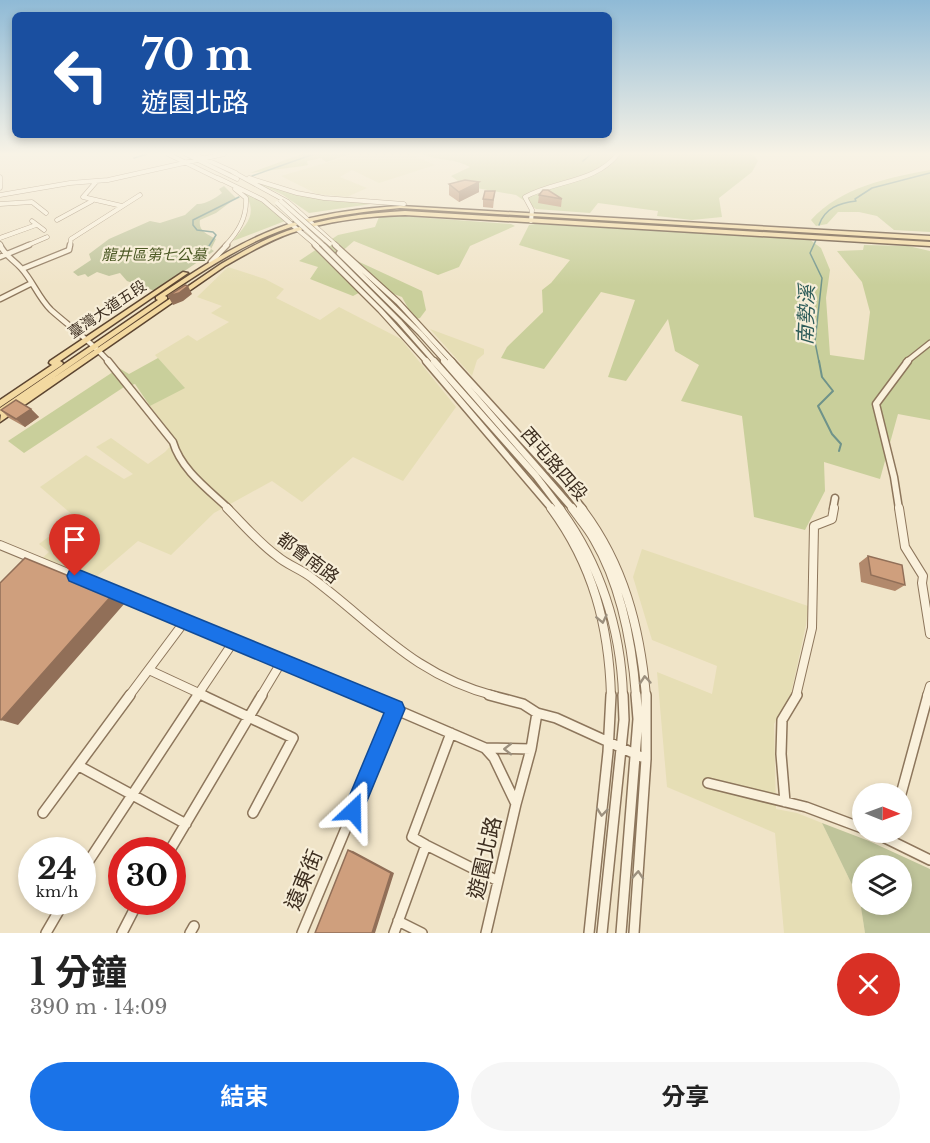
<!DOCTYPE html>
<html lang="zh-TW">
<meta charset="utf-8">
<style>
body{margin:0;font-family:"Libre Baskerville","Noto Sans TC",serif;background:#f6f6f6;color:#222;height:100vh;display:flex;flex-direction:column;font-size:22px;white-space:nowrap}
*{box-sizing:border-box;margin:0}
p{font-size:20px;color:#767676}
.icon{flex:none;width:33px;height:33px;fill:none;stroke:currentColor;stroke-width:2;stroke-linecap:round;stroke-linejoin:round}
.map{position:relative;height:933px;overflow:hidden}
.panel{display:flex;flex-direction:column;background:#fff;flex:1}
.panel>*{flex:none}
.hud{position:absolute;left:12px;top:12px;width:600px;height:126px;border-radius:9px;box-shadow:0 3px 9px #0003;background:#1a4fa0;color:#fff;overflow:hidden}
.needle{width:39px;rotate:91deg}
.fabs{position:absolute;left:852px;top:783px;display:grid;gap:12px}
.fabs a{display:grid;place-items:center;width:60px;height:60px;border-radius:50%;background:#fff;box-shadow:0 3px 9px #0003;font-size:30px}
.speed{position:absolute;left:18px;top:837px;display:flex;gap:12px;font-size:30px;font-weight:700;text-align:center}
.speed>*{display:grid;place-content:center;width:78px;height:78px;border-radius:50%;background:#fff;box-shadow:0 3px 9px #0003;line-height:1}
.speed small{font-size:15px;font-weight:400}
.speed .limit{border:9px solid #d22;background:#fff;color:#111}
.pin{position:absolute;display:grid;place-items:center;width:51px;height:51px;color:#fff;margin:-62px -26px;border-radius:50% 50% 50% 0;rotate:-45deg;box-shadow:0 0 6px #0007}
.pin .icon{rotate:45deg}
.me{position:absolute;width:66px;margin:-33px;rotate:23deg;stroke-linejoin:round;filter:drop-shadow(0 0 4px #0008)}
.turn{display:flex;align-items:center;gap:21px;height:126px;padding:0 30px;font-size:27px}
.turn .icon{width:78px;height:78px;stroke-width:2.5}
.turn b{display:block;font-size:42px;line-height:51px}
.round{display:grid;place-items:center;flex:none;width:63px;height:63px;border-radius:32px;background:#f6f6f6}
.headline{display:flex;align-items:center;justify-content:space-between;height:102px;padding:0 30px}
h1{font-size:36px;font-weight:700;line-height:45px}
.primary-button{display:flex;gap:12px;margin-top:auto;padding:12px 30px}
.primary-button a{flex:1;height:69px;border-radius:36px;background:#1a73e8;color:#fff;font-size:24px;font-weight:700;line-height:69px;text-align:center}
.primary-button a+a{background:#f6f6f6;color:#222}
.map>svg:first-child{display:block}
.farmland{fill:#e6deb5}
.green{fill:#c9cf9b}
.cemetery{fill:#bfc49a;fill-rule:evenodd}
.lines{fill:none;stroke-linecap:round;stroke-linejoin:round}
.stream-far1{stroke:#6f938a;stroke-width:1.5}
.stream{stroke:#6f938a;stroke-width:2}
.minor-far4-casing{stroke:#8d765c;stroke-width:5}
.minor-far3-casing{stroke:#8d765c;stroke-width:7}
.minor-far2-casing{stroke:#8d765c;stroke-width:9}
.minor-far1-casing{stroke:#8d765c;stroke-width:10}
.minor-casing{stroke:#8d765c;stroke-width:12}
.major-casing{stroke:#5b4430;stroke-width:3}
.minor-far4{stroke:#faf1dc;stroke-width:4}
.minor-far3{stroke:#faf1dc;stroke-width:4.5}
.minor-far2{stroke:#faf1dc;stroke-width:6}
.minor-far1{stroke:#faf1dc;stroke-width:8}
.minor{stroke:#faf1dc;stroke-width:9}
.major{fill:#f3d9a0;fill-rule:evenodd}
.minor-bridge-casing{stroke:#8d765c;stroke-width:5;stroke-linecap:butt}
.minor-bridge{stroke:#faf1dc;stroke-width:4}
.wall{fill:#b2896c}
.shaded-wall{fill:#916f58}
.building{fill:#cf9f7d;stroke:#916f58;stroke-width:1.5}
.oneway{stroke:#9c907e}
.route{fill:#1a73e8;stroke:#114b97;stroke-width:1.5}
.labels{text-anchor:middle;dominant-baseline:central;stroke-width:4.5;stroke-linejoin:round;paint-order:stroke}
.far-park-label{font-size:15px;font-style:italic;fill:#4d5a26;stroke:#f7eed8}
.far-street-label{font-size:15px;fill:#3d2e20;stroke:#f7eed8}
.street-label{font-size:18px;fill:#3d2e20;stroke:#f7eed8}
.water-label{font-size:20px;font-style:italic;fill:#2f5d5a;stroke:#f7eed8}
.near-street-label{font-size:21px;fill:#3d2e20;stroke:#f7eed8}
</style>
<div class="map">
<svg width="930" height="933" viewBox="0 0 930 933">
<rect width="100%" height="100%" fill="#f0e4c8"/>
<path class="farmland" d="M356,154H411L435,165L379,183L352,170L340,177L367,188L347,197L317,194L281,176Z
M228,267L265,279L284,289L276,298L320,320L339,307L401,339L456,407L403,481L353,457L302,502L272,481L214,513L171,555L138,541L89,583L38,562L49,552L39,544L75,517L40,487L86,455L124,479L133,474L96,447L111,438L148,464L165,452L176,440L150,406L184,387L155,355L188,335L197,341L229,322L211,313L222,306L197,297Z
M430,329L484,349V354L477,360L472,376Z
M642,549L808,606L806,625L791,694L774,724L776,809L797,813L822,823L860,901L865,933H784L775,833L667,787L657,672L712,694L717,666L652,640L633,577Z"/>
<path class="green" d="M302,154H351L326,162L321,158L307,161L308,165L303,166L250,173Z
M422,154H753L758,161L752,172L719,198L722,217L692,220L657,216L658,211L598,203L590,213L536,209L516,195L465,186L451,176L470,167C451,157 442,162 422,154Z
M930,170V232L894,230L877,216L859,212H838L827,224L816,226L811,220C841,187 887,178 930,170Z
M254,181L335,200L371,204L309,213L283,195Z
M245,193L264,203L285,221L233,241C247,223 258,215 245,193Z
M401,216L511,224L515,226L470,246L459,267L438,275L354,241L340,253L422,291L426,310L420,318L410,321L408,308L402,297L372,286L353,296L310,279L318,267L299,261L338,235L375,227L379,217Z
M535,224L809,239L821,248L830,270L826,298L830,355L864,360L870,312L862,282L837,251L863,250L864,245L908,246L930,251V420L898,414L880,479L824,462L825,491L805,530L754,517L742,416L681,401L699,365L675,351L668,319L626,381L608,377L635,300L601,292L544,369L501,358L507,347L543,312L542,290L551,283L570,260L519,245L529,225Z
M158,358L185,388L150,406L135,384L124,387L24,453L8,441L119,368L129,374Z"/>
<path class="cemetery" d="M224,186L236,198L216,213L200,220C198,231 207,234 216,239L211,249L214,251L155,291L127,281L120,273L109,276L97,272L88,277L85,274L78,276L73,272L91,260L89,254L109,239L150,221L160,223L185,215L197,204C204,205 216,198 222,193L219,189Z
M822,823L869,841L930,869V933H865L860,901ZM862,866H902V904H862Z"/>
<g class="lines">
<path class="stream-far1" d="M134,158L147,154
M583,161L591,154
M252,176L314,154
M819,225C825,208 839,203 856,201L855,199L872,188L930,173
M816,240L810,253L822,278L815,342L819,362
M209,246L216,235L213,232L197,230L193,225V220L239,197"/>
<path class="stream" d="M819,361L822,377L833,391L818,406L832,434L841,444L839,451"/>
<defs>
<path id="minor-far4" d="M168,154L221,180
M186,154L237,179
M194,154L236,173
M233,172L288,202L337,246
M0,177V188
M218,178L263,200L317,246
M249,178L297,193L324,198L404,204
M96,182L83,197L122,206
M0,195L70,183L108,180L224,154
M0,204L32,202L46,213
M57,220L92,201
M32,221L44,230
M531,221L532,210L525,197C556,180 595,183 618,154
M0,238L36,225
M0,244L1,246
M26,246L47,237
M70,246L71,239L140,195
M225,246C238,232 247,218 246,198L235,189"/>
<path id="minor-far3" d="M0,245C5,256 13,259 21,268C33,281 38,297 51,310C70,327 92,342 109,362
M315,245L380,310L427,362
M335,245L398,302L453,362
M324,246L399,321L435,362
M339,253L420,333L446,362
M0,257L29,245
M211,262L227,245
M22,269L69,250L70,245
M0,299L30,284
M906,362L930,343"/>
<path id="minor-far2" d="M108,361L173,442C181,470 209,490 229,509
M426,361L552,509
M434,361L536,476L561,509
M444,361L573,509
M451,361L564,485L583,509
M833,509L835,498
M899,509L894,477L876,404L908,361"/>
<path id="minor-far1" d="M227,508C243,524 259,543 277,556C287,565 301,569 312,578C375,625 413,675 495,696
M551,508C593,565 609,626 611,696
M559,508C600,563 621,629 623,696
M572,508C579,518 588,528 594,539C621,585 632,643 636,696
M581,508C624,564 640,628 646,696
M899,508L905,547L923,576L922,583L930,634
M0,545L366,696
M149,670L205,696
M129,696L185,621
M197,696L234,641
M261,696L282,661
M796,696L812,628L814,526L832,519L834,508
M927,696L930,686"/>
<path id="minor" d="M202,695L293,738L253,813
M362,695L485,748L494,758L516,804L486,933
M489,695L523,704L537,713L556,718L646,759
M485,748L531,749
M79,766L186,824
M708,783L806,807L862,828
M901,794L928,695
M785,802L781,754L782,720L797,695
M516,804L531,749L537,713
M43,813L130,695
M873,832L930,860
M426,845L498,881
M170,850L262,695
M86,865L198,695
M398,921L422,933
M46,933L64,902
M122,933L138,902
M190,933L194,926
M302,933L396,709
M394,933L426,845L412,837L451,733
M589,933L608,752L611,695
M602,933L624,720L623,695
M621,933L638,719L636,695
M634,933L646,759V695"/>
<path id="major" d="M400,206L930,236V240L400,208C367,211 336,215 304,223C253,237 208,267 165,296L167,297V299L52,379L221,264C242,252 264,239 287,231C324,218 366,213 405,211L930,242V246L405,215C367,216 327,221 291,233C268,241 246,254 225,266L0,422L1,414L0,415V408L158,300L156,299V297C201,267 247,236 299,221C332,212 366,208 400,206Z
M183,272L188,273L60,361L63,363L62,365L0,407V400L52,365L49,363L50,361Z"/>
</defs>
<use href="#minor-far4" class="minor-far4-casing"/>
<use href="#minor-far3" class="minor-far3-casing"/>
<use href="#minor-far2" class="minor-far2-casing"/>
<use href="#minor-far1" class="minor-far1-casing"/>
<use href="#minor" class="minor-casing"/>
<use href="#major" class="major-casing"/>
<use href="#minor-far4" class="minor-far4"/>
<use href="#minor-far3" class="minor-far3"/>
<use href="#minor-far2" class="minor-far2"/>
<use href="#minor-far1" class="minor-far1"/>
<use href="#minor" class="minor"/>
<use href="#major" class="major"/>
<defs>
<path id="minor-bridge" d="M281,201L330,244
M277,203L324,246"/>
</defs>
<use href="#minor-bridge" class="minor-bridge-casing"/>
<use href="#minor-bridge" class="minor-bridge"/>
</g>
<path class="wall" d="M479,182V192L459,202L449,195V184Z
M495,191L493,208L483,207V199Z
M539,195L562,198L561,207L538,203Z
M31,409L39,417L25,427L9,418L1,410Z
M868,556L905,585L895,591L861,582L859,563Z"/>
<path class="shaded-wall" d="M479,182V192L459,202V192Z
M188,286L192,294L183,301L173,305L168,296Z
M31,409L39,417L25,427L16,419Z
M113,594L125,603L18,725L1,720Z
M348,850L353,851L394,873L375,933H372Z"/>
<path class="building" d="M465,180L479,182L459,192L449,184Z
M543,190H548L562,199L539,195Z
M485,191H495L493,200L483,199Z
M185,285L188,286L179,293L168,296Z
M16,400L31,409L16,419L1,410Z
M868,556L902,565L905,585L871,575Z
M25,558L113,594L1,720L0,719V583Z
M348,850L391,873L372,933H315Z"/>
<defs><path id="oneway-chevron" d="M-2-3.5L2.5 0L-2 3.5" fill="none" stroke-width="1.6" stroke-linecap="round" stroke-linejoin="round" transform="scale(1.5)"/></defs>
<g class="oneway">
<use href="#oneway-chevron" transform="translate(602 619) rotate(78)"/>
<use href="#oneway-chevron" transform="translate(645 680) rotate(-95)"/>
<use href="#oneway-chevron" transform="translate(508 749) rotate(-180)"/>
<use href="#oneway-chevron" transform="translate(602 812) rotate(96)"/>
<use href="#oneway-chevron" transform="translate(638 875) rotate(-86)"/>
</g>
<linearGradient id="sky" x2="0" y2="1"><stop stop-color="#8fbad6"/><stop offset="0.54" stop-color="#f8f3e6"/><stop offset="1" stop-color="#f8f3e6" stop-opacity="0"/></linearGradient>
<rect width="930" height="285" fill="url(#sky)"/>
<path class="route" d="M75,568L402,702L405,709L360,818L353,821L346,818L343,811L384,713L69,581L67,576L69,571Z"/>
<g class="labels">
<g class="far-park-label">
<text x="154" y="254">龍井區第七公墓</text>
</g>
<g class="far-street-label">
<text transform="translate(107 309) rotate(-34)">臺灣大道五段</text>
</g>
<g class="street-label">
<text transform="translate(554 464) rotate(49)">西屯路四段</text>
<text transform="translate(308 558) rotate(37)">都會南路</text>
</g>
<g class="water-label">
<text transform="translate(806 315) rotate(-88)">南勢溪</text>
</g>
<g class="near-street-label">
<text transform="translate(485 858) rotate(-77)">遊園北路</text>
<text transform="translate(304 880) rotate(-67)">遠東街</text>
</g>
</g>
</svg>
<div class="fabs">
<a><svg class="needle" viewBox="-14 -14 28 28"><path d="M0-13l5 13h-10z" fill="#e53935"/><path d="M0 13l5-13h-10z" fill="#767676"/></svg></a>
<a><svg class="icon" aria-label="layers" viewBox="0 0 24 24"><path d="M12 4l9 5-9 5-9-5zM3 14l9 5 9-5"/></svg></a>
</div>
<div class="speed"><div>24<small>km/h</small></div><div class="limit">30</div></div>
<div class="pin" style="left:75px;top:576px;background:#d93025"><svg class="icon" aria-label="arrive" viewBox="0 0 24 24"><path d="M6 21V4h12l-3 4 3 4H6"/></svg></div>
<svg class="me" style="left:353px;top:811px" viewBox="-20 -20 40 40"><path d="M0-17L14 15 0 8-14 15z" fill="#1a73e8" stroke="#fff" stroke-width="4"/></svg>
<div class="hud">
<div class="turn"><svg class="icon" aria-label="left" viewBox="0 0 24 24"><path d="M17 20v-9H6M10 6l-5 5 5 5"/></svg><div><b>70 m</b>遊園北路</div></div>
</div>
</div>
<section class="panel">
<div class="headline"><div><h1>1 分鐘</h1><p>390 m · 14:09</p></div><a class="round" style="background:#d93025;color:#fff"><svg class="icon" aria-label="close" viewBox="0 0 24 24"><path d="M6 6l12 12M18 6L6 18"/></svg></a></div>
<div class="primary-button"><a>結束</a><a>分享</a></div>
</section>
